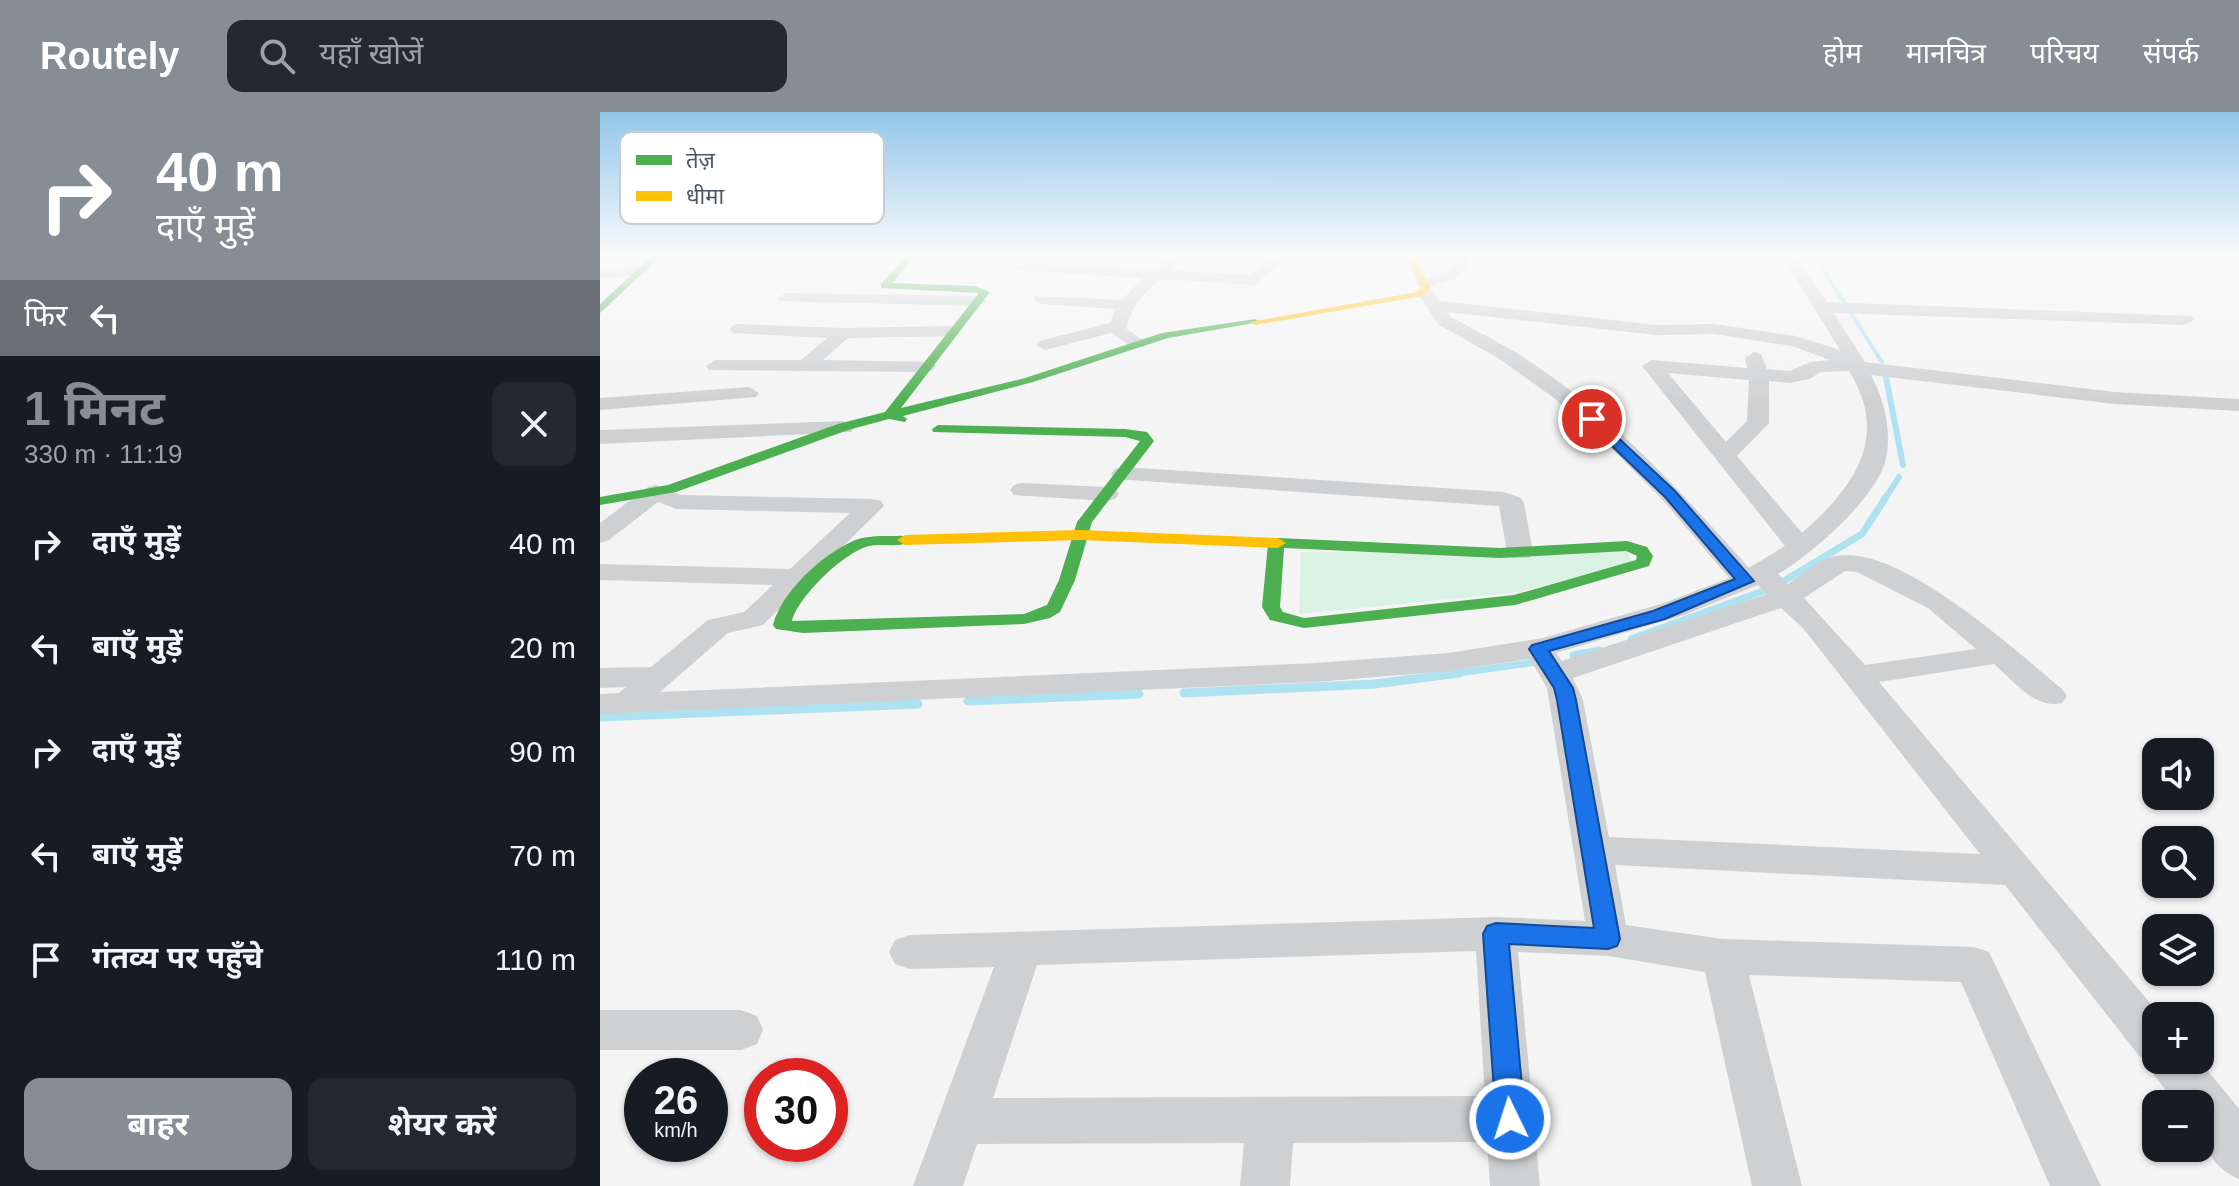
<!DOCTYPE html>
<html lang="hi">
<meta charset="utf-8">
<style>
body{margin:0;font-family:Helvetica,"Noto Sans Devanagari",sans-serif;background:#242831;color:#f1f3f6;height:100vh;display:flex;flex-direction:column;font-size:30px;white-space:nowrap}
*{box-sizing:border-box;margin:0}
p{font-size:26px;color:#9ea1a6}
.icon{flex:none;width:44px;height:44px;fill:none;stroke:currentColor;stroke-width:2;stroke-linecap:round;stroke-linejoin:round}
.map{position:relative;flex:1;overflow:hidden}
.details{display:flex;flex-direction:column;background:#171b24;width:600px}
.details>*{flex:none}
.guide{background:#868d94;color:#fff;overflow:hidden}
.controls{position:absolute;left:1542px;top:626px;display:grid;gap:16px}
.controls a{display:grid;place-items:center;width:72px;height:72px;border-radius:16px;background:#171b24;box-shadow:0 2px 6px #0004;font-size:40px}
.speed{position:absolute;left:24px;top:946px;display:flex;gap:16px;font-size:40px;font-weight:700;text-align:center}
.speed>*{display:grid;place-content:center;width:104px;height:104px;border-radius:50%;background:#171b24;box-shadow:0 2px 6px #0004;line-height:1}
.speed small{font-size:20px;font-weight:400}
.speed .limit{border:12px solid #d22;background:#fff;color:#111}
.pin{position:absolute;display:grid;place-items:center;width:68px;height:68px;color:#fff;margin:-34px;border:4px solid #fff;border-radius:50%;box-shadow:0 2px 8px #0007}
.me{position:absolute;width:88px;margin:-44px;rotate:356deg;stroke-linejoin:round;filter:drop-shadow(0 0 6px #0008)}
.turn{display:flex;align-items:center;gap:28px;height:168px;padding:0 24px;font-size:36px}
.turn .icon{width:104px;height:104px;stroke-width:2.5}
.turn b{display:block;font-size:56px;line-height:68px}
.then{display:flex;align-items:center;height:76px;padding:0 24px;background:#0003;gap:16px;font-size:30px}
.round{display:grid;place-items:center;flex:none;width:84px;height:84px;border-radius:16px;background:#242831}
.head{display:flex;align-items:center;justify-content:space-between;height:136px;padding:0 24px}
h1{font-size:48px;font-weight:700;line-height:60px;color:#868d94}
.button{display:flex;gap:16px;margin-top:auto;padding:16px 24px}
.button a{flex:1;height:92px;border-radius:16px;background:#868d94;color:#fff;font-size:32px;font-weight:700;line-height:92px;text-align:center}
.button a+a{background:#242831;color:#f1f3f6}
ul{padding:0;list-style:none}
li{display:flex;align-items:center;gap:24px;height:104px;padding:0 24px}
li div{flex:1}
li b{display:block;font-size:30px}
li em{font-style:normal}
header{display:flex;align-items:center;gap:48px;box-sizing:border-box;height:112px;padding:0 40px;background:#868d94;color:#fff}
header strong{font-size:38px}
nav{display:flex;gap:44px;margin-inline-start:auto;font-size:28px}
.search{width:560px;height:72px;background:#242831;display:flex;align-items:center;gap:20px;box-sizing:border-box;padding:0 28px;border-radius:16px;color:#9ea1a6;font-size:30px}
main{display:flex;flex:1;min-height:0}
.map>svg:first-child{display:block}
.green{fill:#d9f2e3}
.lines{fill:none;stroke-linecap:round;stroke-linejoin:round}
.stream-far3{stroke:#aee2f0;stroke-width:4}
.stream-far2{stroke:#aee2f0;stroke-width:6}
.stream-far1{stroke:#aee2f0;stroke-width:7}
.stream{stroke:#aee2f0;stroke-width:9}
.street{fill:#ced0d2;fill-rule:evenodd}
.fast{fill:#4caf50;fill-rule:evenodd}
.slow{fill:#ffc107;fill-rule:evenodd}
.route{fill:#1a73e8;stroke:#114b97;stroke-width:2}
.key{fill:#fff;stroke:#c9ccd0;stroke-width:2}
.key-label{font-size:22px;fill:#4a5661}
</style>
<header>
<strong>Routely</strong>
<div class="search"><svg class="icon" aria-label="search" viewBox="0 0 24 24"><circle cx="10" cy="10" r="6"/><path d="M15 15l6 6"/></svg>यहाँ खोजें</div>
<nav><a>होम</a><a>मानचित्र</a><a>परिचय</a><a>संपर्क</a></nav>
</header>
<main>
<section class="details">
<div class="guide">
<div class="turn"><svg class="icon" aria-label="right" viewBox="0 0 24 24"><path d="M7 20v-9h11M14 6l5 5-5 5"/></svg><div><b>40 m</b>दाएँ मुड़ें</div></div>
<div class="then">फिर<svg class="icon" aria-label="left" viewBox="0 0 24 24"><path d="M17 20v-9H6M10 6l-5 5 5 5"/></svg></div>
</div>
<div class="head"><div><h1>1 मिनट</h1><p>330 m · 11:19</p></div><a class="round"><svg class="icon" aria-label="close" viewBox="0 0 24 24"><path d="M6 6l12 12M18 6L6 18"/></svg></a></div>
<ul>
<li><svg class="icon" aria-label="right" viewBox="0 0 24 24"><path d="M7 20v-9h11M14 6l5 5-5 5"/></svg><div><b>दाएँ मुड़ें</b></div><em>40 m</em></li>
<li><svg class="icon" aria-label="left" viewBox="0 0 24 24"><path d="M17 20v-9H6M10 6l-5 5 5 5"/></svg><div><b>बाएँ मुड़ें</b></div><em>20 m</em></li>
<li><svg class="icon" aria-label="right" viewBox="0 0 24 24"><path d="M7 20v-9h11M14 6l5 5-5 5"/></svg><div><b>दाएँ मुड़ें</b></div><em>90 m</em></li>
<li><svg class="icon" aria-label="left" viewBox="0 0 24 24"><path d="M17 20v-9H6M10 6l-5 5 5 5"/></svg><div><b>बाएँ मुड़ें</b></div><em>70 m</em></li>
<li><svg class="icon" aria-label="arrive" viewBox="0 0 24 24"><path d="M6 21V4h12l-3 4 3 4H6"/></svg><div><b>गंतव्य पर पहुँचे</b></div><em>110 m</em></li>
</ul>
<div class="button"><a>बाहर</a><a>शेयर करें</a></div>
</section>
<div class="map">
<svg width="1639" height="1074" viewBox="0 0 1639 1074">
<rect width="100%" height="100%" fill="#f4f4f4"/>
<path class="green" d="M1027,439L1032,450L918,480L699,502L701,440Z"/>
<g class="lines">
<path class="stream-far3" d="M1213,142L1282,250"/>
<path class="stream-far2" d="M1285,260L1303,353
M1285,387L1299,365"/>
<path class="stream-far1" d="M1184,469L1262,422L1286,385
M1031,527L1166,478
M973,543L999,538
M844,563L937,550"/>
<path class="stream" d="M584,581L775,572L859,561
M368,589L539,582
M0,605L318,592"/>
<path class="street" d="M574,142H590L571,158L650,163L677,142L738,143C728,150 704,149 692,143L654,173L561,167C544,181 530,194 527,217L547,231L544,235H532L511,221L445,238L436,233L439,229L510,211L516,197L441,192L433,187L435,184L522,188L543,166L419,158L414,156V150L554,157Z
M853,142H867L870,151L856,167L826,175L831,177L839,189L1057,213L1114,212L1196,224L1240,238L1181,142H1195L1227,190L1591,204L1594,208L1585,213L1234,201L1265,250L1515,280L1639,287V299L1515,292L1271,263C1284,288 1292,318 1286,346C1279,384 1210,444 1178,462L1188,472C1202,463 1219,447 1236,444C1299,432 1415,538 1462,577L1467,584L1462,591C1435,598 1414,569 1394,552L1279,570L1561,904H1556V948H1599L1636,993L1639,997V1067C1606,1053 1600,1025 1600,992H1576L1554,963L1547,948L1540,945L1405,773L1015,753L1026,813L1123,827L1374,835L1389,840L1501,1074H1450L1361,870L1149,863L1202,1074H1152L1105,860L1008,844L918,840L940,1074H890L887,1030L693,1031L690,1074H640L644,1031L377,1032L363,1074H313L394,855L310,857L295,852L289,840L295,828L310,823L896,805L985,809L947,576L930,547L848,559L716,570L0,602V582L19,581L26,575L0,576V556L51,555L108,508L144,500L173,473L0,468V452L190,457L250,401L77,397L58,390L9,428L0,431V411L48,375L56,373L81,383L272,387L281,389L284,394L163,513L128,521L60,580L716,551L848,541L943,526L1064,491L1129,466L1062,387L1010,335L954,286L898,246L839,213L817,180L823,176L815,171L817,168L845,161L854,151ZM847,200L1057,223L1114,222L1192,234L1230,248L1210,250L1190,259L1167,257L1161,242L1154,240L1145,246L1147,256L1052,248L1042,254L1185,434L1149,456C1077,375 1004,294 910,237C891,226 871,216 851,205ZM1249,259C1291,326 1253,376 1202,421L1137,344L1169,311V269L1190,271L1209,267L1221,260ZM1068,261L1149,268L1147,309L1126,330ZM1245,459L1257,460L1328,496L1376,537L1265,553L1204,486ZM1158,473L1167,482L962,549L956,541L1084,503ZM1181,496L1203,516L1380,742L1009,725L983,588L973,566ZM876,839L885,984L393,986L437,853Z
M42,154L50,159L47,162L0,167V157Z
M186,181L378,184L386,189L378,194L180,189L178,186Z
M139,212L243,216L352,214L361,219L352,224L248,226L223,248L333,250L336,254L333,258L326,260L109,258L106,254L116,248H201L227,226L133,221L130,217L133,213Z
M149,275L159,281L156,285L0,298V286Z
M243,309L254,315L251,320L0,332V318Z
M523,355L904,380L921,386L924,391L933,440L929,446H911L907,440L899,394L515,367L511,362L515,357Z
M422,371L507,375L515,377L519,382L515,387L507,389L414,383L410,378L414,373Z
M0,898H141L157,904L163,918L157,932L141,938H0Z"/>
<path class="fast" d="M54,142H63L0,201V192Z
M308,142H317L292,171L375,174L390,180L301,296L425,266L562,221L655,207L660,210L568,226L433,270L303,304L307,307L305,310L289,307L248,318L76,380L0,393V385L68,373L238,312L285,300L379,181L281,176V172Z
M338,313L525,317L547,320L554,329L492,410L475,468L460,500L450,506L424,512L203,521L176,517L173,513C182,479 222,443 253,429C265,424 277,424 290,424C299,424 306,422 313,428C301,437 283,431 269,434C244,440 198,485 192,509L424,502L447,493L459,468L477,410L540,329L525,325L333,320L332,317Z
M678,426L900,436L1027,429L1047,435L1053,444L1049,454L915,493L704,516L670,508L662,495L668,432ZM684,436L900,446L1026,439L1037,444L1036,448L914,483L704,506L683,500L680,495Z"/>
<path class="slow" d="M805,142H813L831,176L823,184L655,213L650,210L817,180L821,176Z
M480,418L678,426L686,431L678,436L480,428L305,433L297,428L305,423Z"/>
</g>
<linearGradient id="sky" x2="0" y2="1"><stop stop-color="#91c6eb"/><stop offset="0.49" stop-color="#fafafa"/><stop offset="1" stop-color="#fafafa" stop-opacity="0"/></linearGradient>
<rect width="1639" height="292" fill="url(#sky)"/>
<path class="route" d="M987,305H996L1075,379L1154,469L1065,507L949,539L973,576L976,588L1020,827L1017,834L1008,837L909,832L925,1007L921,1017L910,1022L900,1017L896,1007L883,822L887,814L896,811L994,816L957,588L954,576L929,537L932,533L1053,499L1135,467L1065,385L987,310Z"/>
<rect x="20" y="20" width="264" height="92" rx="12" class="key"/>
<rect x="36" y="43" width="36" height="10" fill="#4caf50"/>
<rect x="36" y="79" width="36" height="10" fill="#ffc107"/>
<g class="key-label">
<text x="86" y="56">तेज़</text>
<text x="86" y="92">धीमा</text>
</g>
</svg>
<div class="controls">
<a><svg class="icon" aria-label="sound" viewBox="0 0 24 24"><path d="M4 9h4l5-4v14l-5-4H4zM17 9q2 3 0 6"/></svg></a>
<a><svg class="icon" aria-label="search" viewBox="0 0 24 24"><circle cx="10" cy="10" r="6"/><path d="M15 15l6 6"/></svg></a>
<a><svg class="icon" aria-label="layers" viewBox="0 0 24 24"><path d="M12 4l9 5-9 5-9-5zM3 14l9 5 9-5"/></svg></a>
<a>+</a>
<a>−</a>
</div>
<div class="speed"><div>26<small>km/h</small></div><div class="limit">30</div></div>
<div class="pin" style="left:992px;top:307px;background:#d93025"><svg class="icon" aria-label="arrive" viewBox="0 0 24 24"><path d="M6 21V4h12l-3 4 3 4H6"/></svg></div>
<svg class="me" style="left:910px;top:1007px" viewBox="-20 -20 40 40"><circle r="17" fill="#1a73e8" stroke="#fff" stroke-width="3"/><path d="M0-11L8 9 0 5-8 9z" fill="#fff"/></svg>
</div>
</main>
